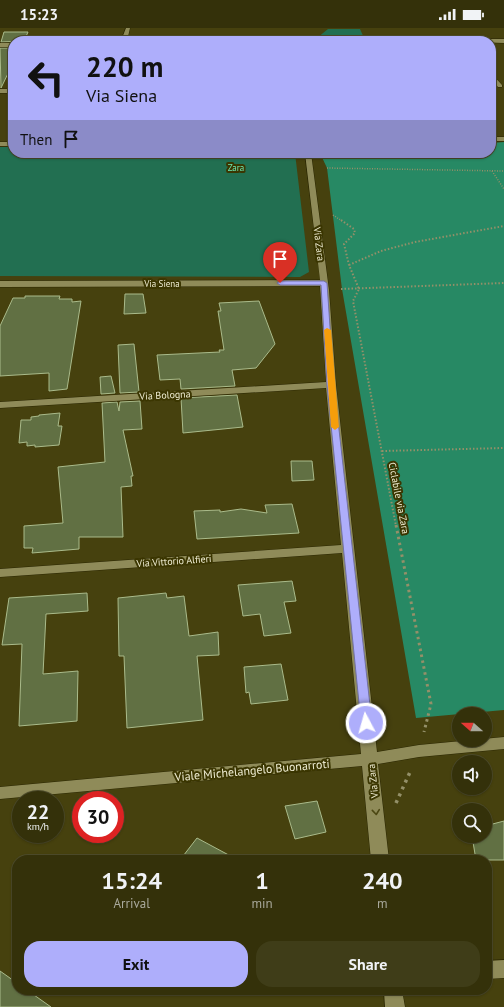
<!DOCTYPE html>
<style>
body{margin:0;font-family:"PT Sans",sans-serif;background:#3f3d18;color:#f1f3f6;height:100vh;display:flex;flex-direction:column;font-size:15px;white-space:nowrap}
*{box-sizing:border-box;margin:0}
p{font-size:13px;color:#a9a99c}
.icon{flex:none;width:22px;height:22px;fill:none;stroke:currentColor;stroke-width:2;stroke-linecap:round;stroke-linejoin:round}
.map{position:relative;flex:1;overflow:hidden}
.drawer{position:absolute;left:12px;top:827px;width:480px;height:140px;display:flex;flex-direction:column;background:#34310a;border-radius:16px;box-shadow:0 1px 3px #0004,0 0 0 1px #4e4c2b}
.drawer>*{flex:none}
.hud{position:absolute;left:8px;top:8px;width:488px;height:122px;border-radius:16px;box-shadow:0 1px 3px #0004,0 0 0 1px #4e4c2b;background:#aeaefb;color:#111;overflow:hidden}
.needle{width:26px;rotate:291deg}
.controls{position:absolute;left:452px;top:679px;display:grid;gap:8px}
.controls a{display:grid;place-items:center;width:40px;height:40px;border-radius:50%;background:#34310a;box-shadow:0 1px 3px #0004,0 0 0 1px #4e4c2b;font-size:20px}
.speed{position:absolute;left:12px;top:763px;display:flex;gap:8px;font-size:20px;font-weight:700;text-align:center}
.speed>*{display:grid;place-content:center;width:52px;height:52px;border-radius:50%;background:#34310a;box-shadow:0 1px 3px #0004,0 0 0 1px #4e4c2b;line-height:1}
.speed small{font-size:10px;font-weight:400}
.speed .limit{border:6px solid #d22;background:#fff;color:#111}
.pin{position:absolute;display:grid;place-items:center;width:34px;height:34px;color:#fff;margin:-41px -17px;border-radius:50% 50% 50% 0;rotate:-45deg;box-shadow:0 0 4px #0007}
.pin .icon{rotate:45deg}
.me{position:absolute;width:44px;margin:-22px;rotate:354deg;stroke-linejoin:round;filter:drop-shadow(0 0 3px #0008)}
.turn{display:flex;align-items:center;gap:14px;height:84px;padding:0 12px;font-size:18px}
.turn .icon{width:52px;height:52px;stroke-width:2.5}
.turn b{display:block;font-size:28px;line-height:34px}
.then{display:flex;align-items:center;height:38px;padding:0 12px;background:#0003;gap:8px;font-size:15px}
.eta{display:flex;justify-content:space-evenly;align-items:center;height:68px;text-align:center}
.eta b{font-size:24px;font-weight:800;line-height:28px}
.action{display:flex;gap:8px;margin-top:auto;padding:8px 12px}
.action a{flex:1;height:46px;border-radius:16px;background:#aeaefb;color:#111;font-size:16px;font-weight:800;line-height:46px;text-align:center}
.action a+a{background:#3f3d18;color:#f1f3f6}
.status{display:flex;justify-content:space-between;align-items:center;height:28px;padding:0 20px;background:#34310a;direction:ltr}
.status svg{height:11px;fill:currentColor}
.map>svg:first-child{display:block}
.green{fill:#226f51}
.forest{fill:#278964}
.building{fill:#617043;stroke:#aabb8b}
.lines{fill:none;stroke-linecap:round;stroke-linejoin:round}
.minor-casing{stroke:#2b2702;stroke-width:1}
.path-far3{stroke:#949069;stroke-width:1.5;stroke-dasharray:1 1.5;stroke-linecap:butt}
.path-far2{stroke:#949069;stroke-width:2;stroke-dasharray:1.5 2;stroke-linecap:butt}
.path-far1{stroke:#949069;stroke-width:3;stroke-dasharray:2.5 3.5;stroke-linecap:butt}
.path{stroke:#949069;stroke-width:3.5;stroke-dasharray:3 4.5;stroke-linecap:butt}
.minor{fill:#8f8b59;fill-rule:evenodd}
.oneway{stroke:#4c4713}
.route{fill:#aeaefb;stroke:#7171a3}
.slow{fill:#f59e0b}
.labels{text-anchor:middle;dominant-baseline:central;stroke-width:4;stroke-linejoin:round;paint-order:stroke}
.far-park-label{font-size:9px;fill:#6ceab5;stroke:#3b3601}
.far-street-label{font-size:9px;fill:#efedd3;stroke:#3b3601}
.street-label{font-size:10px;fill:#efedd3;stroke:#3b3601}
.near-street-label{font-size:12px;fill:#efedd3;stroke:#3b3601}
</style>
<div class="status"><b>15:23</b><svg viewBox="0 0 49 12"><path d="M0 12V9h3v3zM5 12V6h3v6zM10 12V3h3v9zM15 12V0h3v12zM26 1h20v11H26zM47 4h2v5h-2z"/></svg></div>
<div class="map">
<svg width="504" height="979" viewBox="0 0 504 979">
<rect width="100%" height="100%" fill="#46410e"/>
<path class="green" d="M328,1H360L364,10H317Z
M0,119H13V125H295L309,244L300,249L0,248Z"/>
<path class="forest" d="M504,114V682L416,690L342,261L327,140L320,125H491V115Z"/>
<path class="building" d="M4,4H28L24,13L1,14Z
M0,20H13V35L1,60Z
M125,266H143L146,285L124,286Z
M25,268H60L59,271H72V274L81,273L67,361L49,363V345L0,348V298L13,270H25Z
M259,273L275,316L256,340L232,342L235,358L181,361L180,351L160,352L157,327L220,324L219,322H224L218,283H221L219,275Z
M134,316L139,364L120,365L118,317Z
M111,348L115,365L101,366L100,349Z
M237,367L243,399L183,405L181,370Z
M140,373L142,401L123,402L133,448H131L132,458L121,459L123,509H79V521L32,525L33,520H24V498L63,495L58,439L105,434L102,375L117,374L119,383L120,374Z
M60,385L58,398H62L59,417L35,419V417L27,418V414L19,415L21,392H31V389L39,388V387Z
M291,433H312L314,452L292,453Z
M292,476L299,505L197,511L194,483L220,482V484L241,481L267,485L265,477Z
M292,553L296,573L284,574L291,605L264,608L260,586L243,588L238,557Z
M87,565L88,583L46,586L43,646L78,643L77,693L19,698L22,616L2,617L9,570Z
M166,565L167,570L184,568L189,608L218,604L219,627L197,628L203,692L127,700L124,628H119L118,570Z
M281,636L288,672L251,676L249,664L246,665L244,639Z
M317,773L326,804L295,811L285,778Z
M504,793V832H476L472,808H485V798Z
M197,810L238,832H180Z
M0,943L17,955V962H27L51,979H0Z"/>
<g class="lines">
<defs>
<path id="minor" d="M126,0H130L127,13H121Z
M450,11H504V15L447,13Z
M0,15H13V19H0Z
M491,45L502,57V59H498L491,51Z
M0,61H13V65H0Z
M491,109H504V113H491Z
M0,114H13V118H0Z
M305,125H311L329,262L336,357L377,724L419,717L504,709V721L419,729L378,736L389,832H371L362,738L0,771V759L361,726L342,525L0,549V541L341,517L326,360L0,380V374L326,354L320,258L0,259V253L320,252Z
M504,932V950L487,951V933Z
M384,962H402L405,979H385Z"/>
</defs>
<use href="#minor" class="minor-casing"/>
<path class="path-far3" d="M327,140L504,143
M492,143L504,161
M333,187L342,193"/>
<path class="path-far2" d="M341,192L354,201L355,205L344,216L349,237L359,261L353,273L396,498
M349,237L381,223L415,214L504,198
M341,261L504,255
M382,423L504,420"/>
<path class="path-far1" d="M396,497L431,676L424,704"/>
<path class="path" d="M396,775L410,744"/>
<use href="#minor" class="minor"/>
</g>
<defs><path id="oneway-chevron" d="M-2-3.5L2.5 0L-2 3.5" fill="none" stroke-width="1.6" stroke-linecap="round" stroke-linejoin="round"/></defs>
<use class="oneway" href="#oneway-chevron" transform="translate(376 784) rotate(84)"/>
<path class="route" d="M324,253L327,255L334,357L372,695L370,698L366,699L362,698L361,695L327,357L321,257H280L277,255L280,253Z"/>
<path class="slow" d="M327,300L331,302L339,399L335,402L331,399L324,302Z"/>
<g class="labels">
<g class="far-park-label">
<text x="236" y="139">Zara</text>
</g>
<g class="far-street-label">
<text x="162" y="255">Via Siena</text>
</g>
<g class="street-label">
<text transform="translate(319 216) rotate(83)">Via Zara</text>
<text transform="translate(165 367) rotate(-3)">Via Bologna</text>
<text transform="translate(399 470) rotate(79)">Ciclabile via Zara</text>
<text transform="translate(174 533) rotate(-4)">Via Vittorio Alfieri</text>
<text transform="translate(373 753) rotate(-96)">Via Zara</text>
</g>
<g class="near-street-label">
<text transform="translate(252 742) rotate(-5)">Viale Michelangelo Buonarroti</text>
</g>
</g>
</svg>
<div class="controls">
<a><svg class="needle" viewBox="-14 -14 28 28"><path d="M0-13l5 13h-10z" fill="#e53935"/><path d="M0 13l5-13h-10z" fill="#a9a99c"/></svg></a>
<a><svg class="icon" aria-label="sound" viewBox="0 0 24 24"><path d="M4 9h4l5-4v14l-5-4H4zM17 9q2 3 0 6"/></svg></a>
<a><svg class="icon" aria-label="search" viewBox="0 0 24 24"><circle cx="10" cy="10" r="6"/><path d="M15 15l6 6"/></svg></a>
</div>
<div class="speed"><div>22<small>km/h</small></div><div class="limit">30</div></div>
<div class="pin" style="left:280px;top:255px;background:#d93025"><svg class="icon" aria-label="arrive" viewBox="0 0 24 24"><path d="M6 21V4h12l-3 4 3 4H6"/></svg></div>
<svg class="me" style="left:366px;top:695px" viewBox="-20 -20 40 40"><circle r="17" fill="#aeaefb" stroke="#fff" stroke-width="3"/><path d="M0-11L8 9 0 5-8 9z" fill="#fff"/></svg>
<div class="hud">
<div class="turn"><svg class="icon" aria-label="left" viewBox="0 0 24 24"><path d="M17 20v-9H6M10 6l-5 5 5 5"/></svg><div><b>220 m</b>Via Siena</div></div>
<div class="then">Then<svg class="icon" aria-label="arrive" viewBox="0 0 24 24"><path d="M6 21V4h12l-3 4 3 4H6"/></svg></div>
</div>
<section class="drawer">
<div class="eta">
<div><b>15:24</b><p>Arrival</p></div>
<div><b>1</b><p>min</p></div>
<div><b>240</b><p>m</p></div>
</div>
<div class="action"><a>Exit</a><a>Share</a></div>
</section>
</div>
